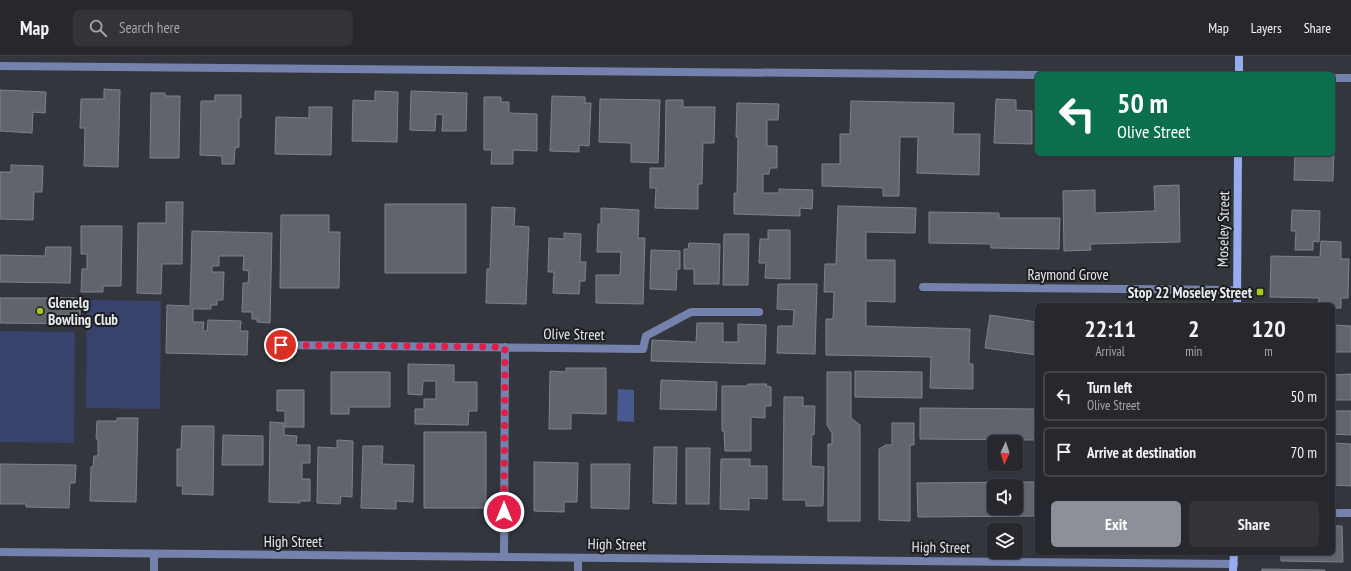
<!DOCTYPE html>
<style>
body{margin:0;font-family:"PT Sans Narrow",sans-serif;background:#33343a;color:#f1f3f6;height:100vh;display:flex;flex-direction:column;font-size:15px;white-space:nowrap}
*{box-sizing:border-box;margin:0}
p{font-size:13px;color:#a4a6aa}
.icon{flex:none;width:22px;height:22px;fill:none;stroke:currentColor;stroke-width:2;stroke-linecap:round;stroke-linejoin:round}
.map{position:relative;flex:1;overflow:hidden}
.sheet{position:absolute;left:1035px;top:247px;width:300px;height:252px;display:flex;flex-direction:column;background:#27282e;border-radius:6px;box-shadow:0 1px 3px #0004,0 0 0 1px #43444a}
.sheet>*{flex:none}
.hud{position:absolute;left:1035px;top:16px;width:300px;height:84px;border-radius:6px;box-shadow:0 1px 3px #0004,0 0 0 1px #43444a;background:#0b6e4f;color:#fff;overflow:hidden}
.needle{width:26px;rotate:184deg}
.tools{position:absolute;left:987px;top:379px;display:grid;gap:8px}
.tools a{display:grid;place-items:center;width:36px;height:36px;border-radius:6px;background:#27282e;box-shadow:0 1px 3px #0004,0 0 0 1px #43444a;font-size:20px}
.pin{position:absolute;display:grid;place-items:center;width:34px;height:34px;color:#fff;margin:-17px;border:2px solid #fff;border-radius:50%;box-shadow:0 1px 4px #0007}
.me{position:absolute;width:44px;margin:-22px;rotate:0deg;stroke-linejoin:round;filter:drop-shadow(0 0 3px #0008)}
.turn{display:flex;align-items:center;gap:14px;height:84px;padding:0 16px;font-size:18px}
.turn .icon{width:52px;height:52px;stroke-width:2.5}
.turn b{display:block;font-size:28px;line-height:34px}
.eta{display:flex;justify-content:space-evenly;align-items:center;height:68px;text-align:center}
.eta b{font-size:24px;font-weight:800;line-height:28px}
.action{display:flex;gap:8px;margin-top:auto;padding:8px 16px}
.action a{flex:1;height:46px;border-radius:6px;background:#8c9099;color:#fff;font-size:16px;font-weight:800;line-height:46px;text-align:center}
.action a+a{background:#33343a;color:#f1f3f6}
ul{padding:0;list-style:none}
li{display:flex;align-items:center;gap:12px;height:50px;margin:0 8px 6px;padding:0 8px;border:2px solid #43444a;border-radius:6px}
li div{flex:1}
li b{display:block;font-size:15px}
li em{font-style:normal}
header{display:flex;align-items:center;gap:24px;box-sizing:border-box;height:56px;padding:0 20px;background:#27282e;border-bottom:1px solid #43444a}
header strong{font-size:19px}
nav{display:flex;gap:22px;margin-inline-start:auto;font-size:14px}
.search{width:280px;height:36px;background:#33343a;display:flex;align-items:center;gap:10px;box-sizing:border-box;padding:0 14px;border-radius:6px;color:#a4a6aa;font-size:15px}
.map>svg:first-child{display:block}
.green{fill:#37436d}
.water{fill:#495990}
.building{fill:#61646c;stroke:#7f828b;fill-rule:evenodd}
.lines{fill:none;stroke-linecap:round;stroke-linejoin:round}
.lane{stroke:#7482ad;stroke-width:8}
.street{stroke:#7482ad;stroke-width:8}
.secondary{stroke:#96abf0;stroke-width:8}
.route{stroke:#e11d48;stroke-width:7;stroke-dasharray:0 12.6}
.poi-dot{fill:#a8c71c;stroke:#1d1e21;stroke-width:1.5}
.labels{text-anchor:middle;dominant-baseline:central;stroke-width:4;stroke-linejoin:round;paint-order:stroke}
.street-label{font-size:15px;fill:#e8eaef;stroke:#1d1e21}
.poi-label{font-size:15px;font-weight:bold;fill:#e8eaef;stroke:#1d1e21;text-anchor:end}
</style>
<header>
<strong>Map</strong>
<div class="search"><svg class="icon" aria-label="search" viewBox="0 0 24 24"><circle cx="10" cy="10" r="6"/><path d="M15 15l6 6"/></svg>Search here</div>
<nav><a>Map</a><a>Layers</a><a>Share</a></nav>
</header>
<div class="map">
<svg width="1351" height="515" viewBox="0 0 1351 515">
<rect width="100%" height="100%" fill="#34363e"/>
<path class="green" d="M87,244L161,245L160,353L86,352Z
M0,275L75,276L74,387L0,386Z"/>
<path class="water" d="M618,333L634,334V366L617,365Z"/>
<path class="building" d="M104,33L120,34L118,111L84,110L85,72H80L81,43H104Z
M0,34L46,36L45,57L33,56L32,77L0,75Z
M375,35L398,36L397,86L352,85L353,44L375,45Z
M411,35L467,37L466,75H442L443,59L436,58L435,75L410,74Z
M151,37H165V40H180L179,102H150Z
M215,39H241V62H239V91L235,92L234,108H222V100L200,99L201,45H215Z
M552,40L585,41V47H591L589,90L579,89V96L550,95Z
M484,41H501V46H509V57L537,58V95L513,94V108H491L492,94H484Z
M600,43L660,44L658,107L631,106V87L599,86Z
M996,43L1016,44V54L1032,55V88L994,87Z
M666,44H683V51H715L714,87H703L702,128H698V153L655,152L656,132H650V112H665Z
M851,45L954,47L953,78H980L979,119L917,117L918,81H900L899,140H883V132L822,130V108H840V78H850Z
M737,47L779,48L778,64H767V90H777V112H770L769,118H763V137H779V133L813,134L812,153L800,152V160L734,158V137H737L738,81H736Z
M309,51H332L331,99L275,98L276,61L309,62Z
M1333,96H1334L1333,125L1294,124L1295,98H1333Z
M11,109L43,110L42,136H34L33,164L0,163V116H11Z
M1179,129L1180,186L1090,188L1091,194L1064,195L1063,135L1095,134V157L1155,155L1154,130Z
M166,146H183L182,208H162L161,238L137,237L138,167H166Z
M385,148H466V217H385Z
M838,150L916,152L915,177L866,176V204H895V246L866,245V270L970,273L969,308H973V333L930,332L931,301L826,299V263H833L834,236H824L825,208H836Z
M492,151L515,152L514,170L529,171L526,248L486,247L487,213H490Z
M601,152L639,154L638,182H645L643,248L596,247V219H620L621,196H597L598,168H601Z
M1292,154L1320,155L1319,186L1313,185V194H1295L1296,175H1291Z
M929,156L999,157V162H1060L1059,193L991,192V188L929,187Z
M281,159H329V176H340L339,232H280Z
M81,170H122L121,230H103V236H81L82,213H87V198H81Z
M768,174H790V223L765,222L766,207H759L760,183H768Z
M192,175L272,177L270,267L257,266V263H252V256H242L243,227H248L249,215L243,214L244,200H219V210H212V216H224L223,244H217V249H211V253H193V266H204L203,275H207L208,264L241,265L240,275H248L247,299L166,297L167,249L190,250Z
M564,177L581,178L580,206H586L585,225H580L579,238L553,237L554,216H548L549,182L564,183Z
M724,178H749L748,229H723Z
M1321,185L1341,186V203H1349L1348,242H1341V252H1333V249H1319V242L1270,241L1271,200L1320,201Z
M689,187L720,188L719,228H694V213H684V193H688Z
M46,191H71L70,227L0,226V199L45,200Z
M651,194L680,195V213H677L676,234L650,233Z
M778,228H817L815,298L777,297L778,270H793L794,254L777,253Z
M0,242H80V268L0,267Z
M990,259L1037,266V299L985,292Z
M697,267H723V286H738V268L766,269L765,308L651,305L652,284L696,286Z
M1333,269L1351,270V296H1333Z
M408,308L454,309V326H477V355H469L468,369L415,368V353H424V343H436V325H423L422,339L408,338Z
M566,312H606V358L571,357V373H549L550,315L566,316Z
M855,315L922,316V342L855,341Z
M331,316H390V351H349V358H331Z
M827,316H851V362L860,369V465H828V388H832V377L827,369Z
M1351,318V344H1333V319Z
M661,324L717,326L716,354L660,353Z
M748,328H767L766,330L771,331V350H765V362L751,361V395H725L724,375H722V330H747Z
M277,334H304V371H285V355H277Z
M784,341H803V350H815L814,379L812,378L811,410L824,411L823,450H806V444H783Z
M920,352L1035,353V384L920,383Z
M1333,355H1351V379L1333,378Z
M117,362H138L136,446L90,445L91,411H93L94,400H98V383H96L97,365H117Z
M270,366L284,367V379L297,380L296,389H310V407H302V423H310V445H299L300,447L269,446Z
M892,367H914V389H910V465L879,464V393L886,389H892Z
M182,370H214L213,439L182,438L183,430H177V393H181Z
M424,376H486V452H424Z
M223,379L263,380V409H222Z
M337,384L353,385L352,441L341,440L340,448L317,447L318,391L337,392Z
M1333,387L1351,388V430L1333,429Z
M363,390H383L382,408L414,409L413,446L396,445V453L361,452Z
M654,391H677L676,448L653,447Z
M686,392H710L709,448H686Z
M721,403H750V410H767V443L749,442V454L720,453Z
M534,406L578,407L577,446H564V456L534,455Z
M0,408L76,409L75,427H70L69,452L26,451V448H0Z
M591,408H630L629,453L591,452Z
M1034,426V460L918,461L917,427ZM994,430H1016V452H994Z
M1333,470H1342L1343,506L1281,505V499H1274V497H1333Z
M1262,513L1325,514V515H1262Z"/>
<g class="lines">
<path class="lane" d="M281,289L643,293L646,280L691,256H759
M1333,457H1351
M504,501L505,291"/>
<path class="street" d="M0,10L1037,19
M1333,22H1351
M923,231L1237,234
M0,496L1234,508
M154,515V498
M578,515V502"/>
<path class="secondary" d="M1239,18V0
M1237,249L1238,98
M1233,515L1234,497"/>
</g>
<g class="lines">
<path class="route" d="M281,289L505,291L504,456"/>
</g>
<g class="poi-dot">
<rect x="1256" y="232" width="8" height="8" rx="2"/>
<circle cx="40" cy="255" r="4"/>
</g>
<g class="labels">
<g class="street-label">
<text transform="translate(1223 173) rotate(-89)">Moseley Street</text>
<text x="1068" y="218">Raymond Grove</text>
<text transform="translate(574 278) rotate(1)">Olive Street</text>
<text x="293" y="485">High Street</text>
<text transform="translate(617 488) rotate(1)">High Street</text>
<text transform="translate(941 491) rotate(1)">High Street</text>
</g>
<g class="poi-label">
<text x="1252" y="236">Stop 22 Moseley Street</text>
<text x="48" y="246" text-anchor="start">Glenelg<tspan x="48" dy="17">Bowling Club</tspan></text>
</g>
</g>
</svg>
<div class="tools">
<a><svg class="needle" viewBox="-14 -14 28 28"><path d="M0-13l5 13h-10z" fill="#e53935"/><path d="M0 13l5-13h-10z" fill="#a4a6aa"/></svg></a>
<a><svg class="icon" aria-label="sound" viewBox="0 0 24 24"><path d="M4 9h4l5-4v14l-5-4H4zM17 9q2 3 0 6"/></svg></a>
<a><svg class="icon" aria-label="layers" viewBox="0 0 24 24"><path d="M12 4l9 5-9 5-9-5zM3 14l9 5 9-5"/></svg></a>
</div>
<div class="pin" style="left:281px;top:289px;background:#d93025"><svg class="icon" aria-label="arrive" viewBox="0 0 24 24"><path d="M6 21V4h12l-3 4 3 4H6"/></svg></div>
<svg class="me" style="left:504px;top:456px" viewBox="-20 -20 40 40"><circle r="17" fill="#e11d48" stroke="#fff" stroke-width="3"/><path d="M0-11L8 9 0 5-8 9z" fill="#fff"/></svg>
<div class="hud">
<div class="turn"><svg class="icon" aria-label="left" viewBox="0 0 24 24"><path d="M17 20v-9H6M10 6l-5 5 5 5"/></svg><div><b>50 m</b>Olive Street</div></div>
</div>
<section class="sheet">
<div class="eta">
<div><b>22:11</b><p>Arrival</p></div>
<div><b>2</b><p>min</p></div>
<div><b>120</b><p>m</p></div>
</div>
<ul>
<li><svg class="icon" aria-label="left" viewBox="0 0 24 24"><path d="M17 20v-9H6M10 6l-5 5 5 5"/></svg><div><b>Turn left</b><p>Olive Street</p></div><em>50 m</em></li>
<li><svg class="icon" aria-label="arrive" viewBox="0 0 24 24"><path d="M6 21V4h12l-3 4 3 4H6"/></svg><div><b>Arrive at destination</b></div><em>70 m</em></li>
</ul>
<div class="action"><a>Exit</a><a>Share</a></div>
</section>
</div>
